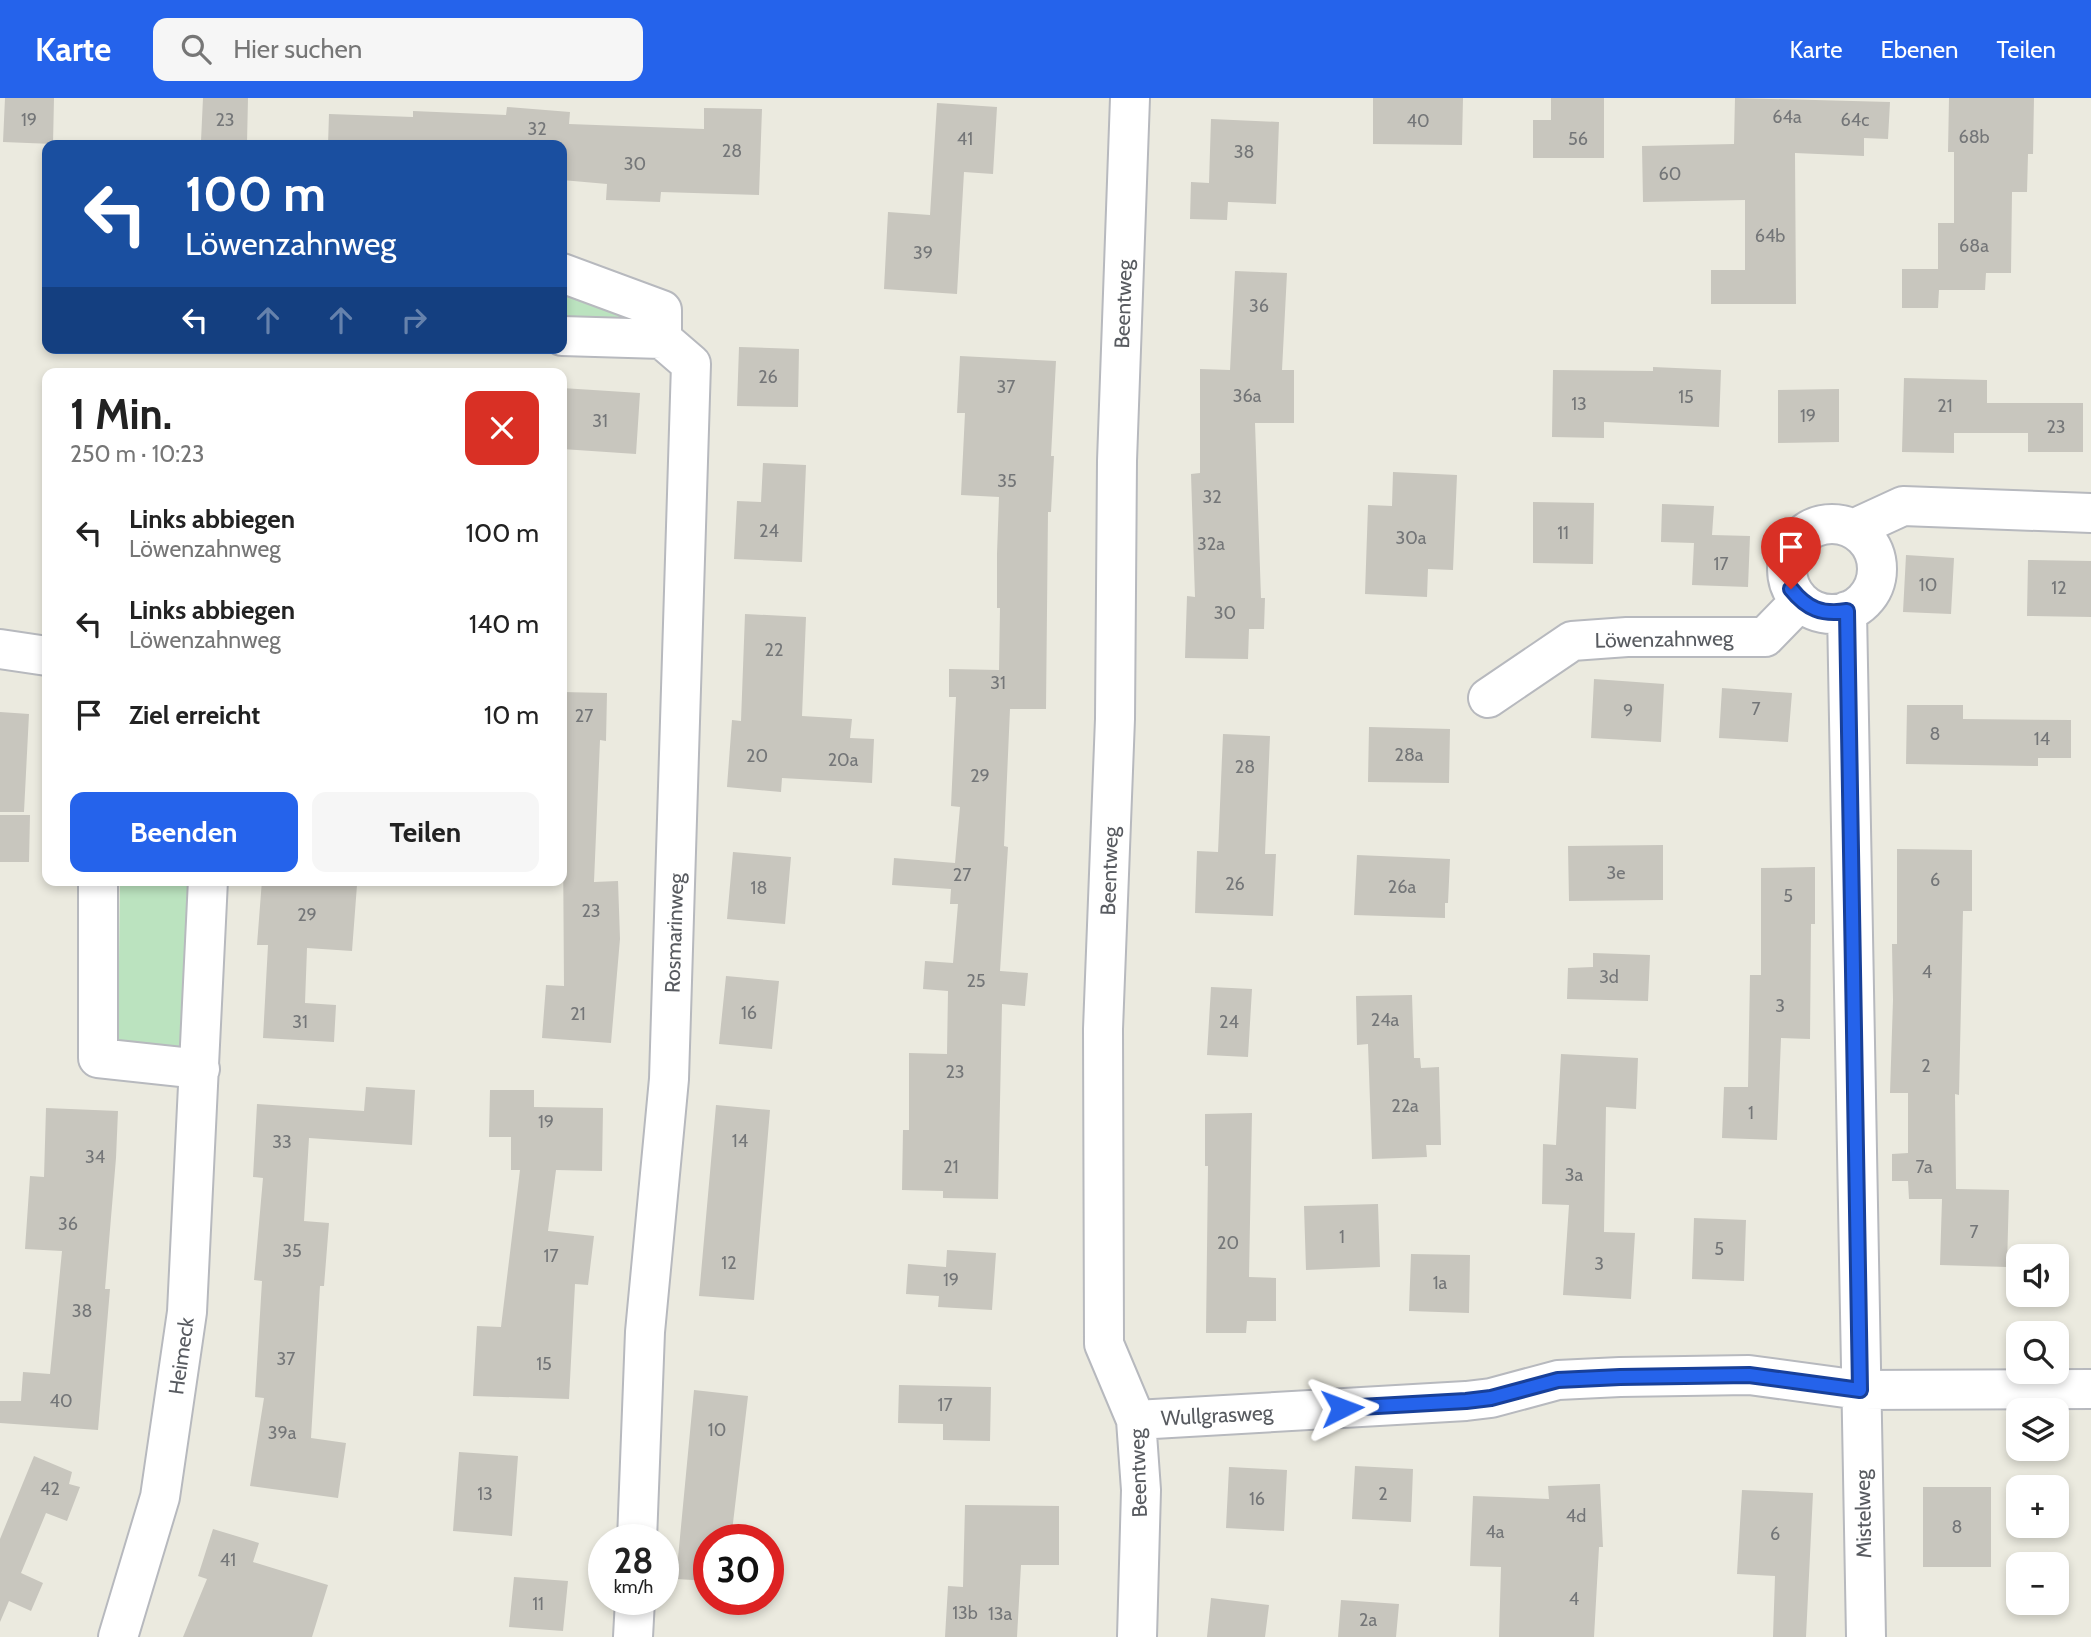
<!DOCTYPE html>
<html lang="de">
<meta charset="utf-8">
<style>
body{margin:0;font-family:Cabin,sans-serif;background:#f6f6f6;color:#222;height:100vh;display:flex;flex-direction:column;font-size:26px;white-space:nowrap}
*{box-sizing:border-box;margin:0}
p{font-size:23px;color:#767676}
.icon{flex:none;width:38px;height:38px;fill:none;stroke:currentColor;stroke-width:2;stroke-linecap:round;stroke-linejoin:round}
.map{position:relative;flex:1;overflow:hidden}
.sheet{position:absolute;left:42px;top:270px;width:525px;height:518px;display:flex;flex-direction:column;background:#fff;border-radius:14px;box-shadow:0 4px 10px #0003}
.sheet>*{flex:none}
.hud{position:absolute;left:42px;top:42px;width:525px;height:214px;border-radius:14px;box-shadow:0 4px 10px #0003;background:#1a4fa0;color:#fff;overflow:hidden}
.fabs{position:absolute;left:2006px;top:1146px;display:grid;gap:14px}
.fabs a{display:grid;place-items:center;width:63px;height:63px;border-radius:14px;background:#fff;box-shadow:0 4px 10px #0003;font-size:35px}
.speed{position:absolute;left:588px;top:1426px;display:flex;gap:14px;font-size:35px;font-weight:700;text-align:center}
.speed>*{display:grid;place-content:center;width:91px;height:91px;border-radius:50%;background:#fff;box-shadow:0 4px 10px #0003;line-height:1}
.speed small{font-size:18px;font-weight:400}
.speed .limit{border:10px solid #d22;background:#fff;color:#111}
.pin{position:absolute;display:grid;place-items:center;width:60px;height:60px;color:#fff;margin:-72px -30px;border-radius:50% 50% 50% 0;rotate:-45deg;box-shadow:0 0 7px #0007}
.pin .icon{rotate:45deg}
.me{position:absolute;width:77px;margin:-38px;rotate:87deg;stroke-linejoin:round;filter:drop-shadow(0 0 5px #0008)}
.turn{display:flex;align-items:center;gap:24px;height:147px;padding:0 28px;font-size:32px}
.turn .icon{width:91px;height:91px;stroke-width:2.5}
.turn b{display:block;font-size:49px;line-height:60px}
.lanes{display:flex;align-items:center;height:66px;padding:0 28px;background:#0003;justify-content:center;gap:35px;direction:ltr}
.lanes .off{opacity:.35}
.round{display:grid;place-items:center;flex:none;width:74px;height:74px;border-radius:14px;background:#f6f6f6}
.headline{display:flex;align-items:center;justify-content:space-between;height:119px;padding:0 28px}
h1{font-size:42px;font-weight:700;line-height:52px}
.cta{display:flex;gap:14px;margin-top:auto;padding:14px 28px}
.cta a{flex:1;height:80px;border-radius:14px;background:#2563eb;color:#fff;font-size:28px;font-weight:700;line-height:80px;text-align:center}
.cta a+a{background:#f6f6f6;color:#222}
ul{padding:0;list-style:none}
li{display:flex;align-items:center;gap:21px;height:91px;padding:0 28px}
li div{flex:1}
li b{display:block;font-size:26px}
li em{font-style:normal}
header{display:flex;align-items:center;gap:42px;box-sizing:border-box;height:98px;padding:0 35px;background:#2563eb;color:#fff}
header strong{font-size:33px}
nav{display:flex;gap:38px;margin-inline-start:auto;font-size:24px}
.search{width:490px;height:63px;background:#f6f6f6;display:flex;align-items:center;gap:18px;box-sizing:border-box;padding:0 24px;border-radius:14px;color:#767676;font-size:26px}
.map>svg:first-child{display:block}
.green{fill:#bbe3bf}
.building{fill:#c8c6be}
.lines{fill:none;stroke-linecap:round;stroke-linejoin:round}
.minor-casing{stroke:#b7b9be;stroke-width:42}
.minor{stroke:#fff;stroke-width:38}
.route-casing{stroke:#184099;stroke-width:18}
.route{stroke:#2563eb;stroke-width:12}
.labels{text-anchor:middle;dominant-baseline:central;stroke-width:7;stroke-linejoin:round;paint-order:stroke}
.number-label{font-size:18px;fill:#747678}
.street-label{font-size:21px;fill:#585b60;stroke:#fff}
</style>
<header>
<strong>Karte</strong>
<div class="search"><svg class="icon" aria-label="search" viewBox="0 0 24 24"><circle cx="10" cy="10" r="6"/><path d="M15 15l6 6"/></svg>Hier suchen</div>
<nav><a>Karte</a><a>Ebenen</a><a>Teilen</a></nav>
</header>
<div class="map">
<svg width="2091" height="1539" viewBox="0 0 2091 1539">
<rect width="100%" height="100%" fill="#ebeadf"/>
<path class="green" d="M562,175L662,241L562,238Z
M120,782H189L182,954L118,948Z"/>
<path class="building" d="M5,0H54L53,46L3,44Z
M203,0H248L247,45L201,43Z
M1373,0H1463L1462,47L1373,46Z
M1551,0H1604V60H1533V22H1551Z
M1735,0L1890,4L1888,41L1864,40V58L1795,55L1796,206H1711V172H1745V102L1643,104L1642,48L1734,46Z
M1949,0H2034L2033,56H2028L2027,94H2012L2011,175H1986L1985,192H1939L1938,210H1902V171H1938V125H1954V54H1948Z
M937,5L997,9L993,76L964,74L957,196L884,191L888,114L930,117Z
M507,9L570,14L569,26L704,31V10L762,11L759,97L661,94L660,104L606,102L607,86L562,82V47H328L329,16L413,19V13L506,17Z
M1211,21L1279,24L1276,106L1228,104L1227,122L1190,121L1191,84L1209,85Z
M1235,173L1287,175L1282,272H1294V325H1255L1261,500H1265L1264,531H1249L1248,561L1185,560L1187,498L1195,499L1191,376L1200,375V271L1230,272Z
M739,249L799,251L798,309L737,308Z
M960,258L1056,263L1051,358H1054L1051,414H1048L1046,611H1010L1004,748L1008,749L1000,873L1028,875L1025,908L1002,906L998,1101L943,1100V1093L902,1092L903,1032H909V955L947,956L948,893L923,891L925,863L953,865L958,806H950L951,791L892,787L894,760L955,765L960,709L951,708L956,599H949V571L999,572L1000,510H997V456L999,399L961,397L965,315H957Z
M1653,269L1721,272L1719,329L1604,324V340L1552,339L1553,272L1653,273Z
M1904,280L1987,282V305H2083V354H2028V335H1954V355L1902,354Z
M562,290L640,295L636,356L562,351Z
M1839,291V344L1778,345V292Z
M763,365L806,367L802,464L734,461L737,403L761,404Z
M1393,374L1457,377L1453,472L1428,471L1427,499L1365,496L1368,407L1392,408Z
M1533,404L1594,405L1593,466L1533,465Z
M1662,406L1714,408L1712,437L1750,438L1748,489L1692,487L1694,445L1661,444Z
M1906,457L1954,460L1951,516L1903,514Z
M2028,462L2091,463V519L2027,518Z
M745,516L806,519L802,618L852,621L850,640L874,641L872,685L782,680L781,694L727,689L732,622L741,623Z
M1594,581L1664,586L1661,644L1591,640Z
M1722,590L1792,595L1788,644L1719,640Z
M562,594L607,595L606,643L600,642L594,784L618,783L620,841L611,945L542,940L546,887L564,888Z
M1907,607H1963V621L2071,622V660H2038V668L1906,666Z
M0,614L29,616L24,714H0Z
M1369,629L1450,631L1449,685L1368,684Z
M1223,636L1270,638L1265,756H1276L1273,818L1195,815L1197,753L1218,754Z
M0,717H30L29,764H0Z
M1663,747V802L1569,803L1568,748Z
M1897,751L1972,752V813H1963L1959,997L1955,996L1956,1091L2009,1092L2007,1169L1940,1167L1942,1101H1909L1908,1083H1892V1056L1908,1055V995H1890L1893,902L1892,846H1897Z
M733,754L791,759L785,826L727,821Z
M1357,757L1450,761L1448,805H1445V820L1354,817Z
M1815,769V826H1811L1810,941L1781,940L1777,1042L1722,1040L1724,989H1748L1750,877H1761V770Z
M262,782L357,787L352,853L307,850L305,905L336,907L334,944L263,940L268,847H257Z
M1593,855L1650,857L1648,903L1567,901L1568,870L1593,869Z
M726,878L779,883L772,951L719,946Z
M1211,889L1252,891L1248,959L1207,957Z
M1412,897L1414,960H1420L1421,970L1439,969L1441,1047H1426L1427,1059L1372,1061L1368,946L1357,947L1356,898Z
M1561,956L1638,960L1636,1011L1606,1009L1604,1134L1635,1135L1631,1201L1563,1197L1569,1107L1542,1106L1543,1046L1556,1047Z
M366,989L415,992L412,1047L309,1040L304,1123L329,1125L324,1188H320L311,1340L346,1345L338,1400L250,1388L264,1300L255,1299L262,1183L254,1182L263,1080L253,1079L257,1006L364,1013Z
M490,992H534V1009L603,1010L602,1073L556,1072L548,1133L594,1138L588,1187L575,1186L569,1301L473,1298L477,1228L501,1229L520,1072H511V1039H489Z
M716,1007L770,1012L754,1202L699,1198Z
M46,1010L118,1013L116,1060L105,1191H110L98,1332L0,1325V1303H21L23,1274L50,1276L62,1153L25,1151L30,1078L44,1079Z
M1252,1015L1249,1179L1276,1180V1223H1247L1246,1235H1206L1208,1068H1205V1016Z
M1378,1106L1380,1169L1306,1172L1304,1108Z
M1694,1120L1746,1122L1744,1183L1692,1181Z
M947,1152L996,1155L992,1212L938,1209L939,1198L906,1196L908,1166L946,1169Z
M1411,1156L1470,1157L1469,1215L1409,1213Z
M899,1287L991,1289L990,1343L943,1342V1326L898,1325Z
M694,1292L748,1298L731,1442H709V1483L676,1481Z
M459,1354L518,1358L512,1438L453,1433Z
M34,1358L72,1374L69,1386L80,1389L67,1423L46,1415L21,1475L43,1485L31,1513L9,1503L0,1524V1441Z
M1355,1368L1413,1371L1411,1424L1352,1421Z
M1229,1369L1287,1372L1284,1433L1226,1430Z
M1600,1386L1603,1449H1599L1594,1539H1499L1501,1469L1470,1468L1473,1398L1549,1401L1548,1388Z
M1923,1389H1991V1469H1923Z
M1742,1392L1813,1395L1806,1539H1773L1775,1478L1737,1476Z
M965,1407L1059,1408V1467H1021L1017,1539H945L948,1488L963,1489Z
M213,1431L259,1445L253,1464L328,1487L312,1539H183L207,1481L198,1478Z
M514,1479L568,1483L563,1533L509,1529Z
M1211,1500L1269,1507L1265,1539H1207Z
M1341,1502L1399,1506L1396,1539H1338Z"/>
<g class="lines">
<defs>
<path id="minor" d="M1130,0L1117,363L1115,621L1103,931L1104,1246L1136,1322L1141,1392L1137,1539
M562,175L662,212V241
M562,238L662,241L691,266L669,981L645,1234L637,1442
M1787 471a45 45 0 1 1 90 0a45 45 0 1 1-90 0Z
M1853,431L1903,408L2091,415
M1847,513L1866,1539
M0,551L47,558
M1488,600L1572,543L1627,539H1765L1800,503
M98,782V960L200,971
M1136,1322L1466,1303L1491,1300L1558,1282L1620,1279L1749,1277L1860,1292L2091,1291
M118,1539L160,1399L187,1214L208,782
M633,1539L635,1502"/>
</defs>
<use href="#minor" class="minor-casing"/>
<use href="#minor" class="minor"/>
</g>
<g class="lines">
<defs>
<path id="route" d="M1342,1310L1466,1303L1491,1300L1558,1282L1620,1279L1749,1277L1860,1292L1847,513C1822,517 1807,511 1791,491"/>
</defs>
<use href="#route" class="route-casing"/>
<use href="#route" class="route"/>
</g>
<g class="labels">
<g class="number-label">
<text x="1787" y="19">64a</text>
<text x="29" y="22">19</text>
<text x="225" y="22">23</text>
<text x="1855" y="22">64c</text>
<text x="1418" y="23">40</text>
<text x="537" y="31">32</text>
<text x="1974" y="39">68b</text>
<text x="965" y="41">41</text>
<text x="1578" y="41">56</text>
<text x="732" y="53">28</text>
<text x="1244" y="54">38</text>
<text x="635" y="66">30</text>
<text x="1670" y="76">60</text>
<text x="1770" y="138">64b</text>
<text x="1974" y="148">68a</text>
<text x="923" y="155">39</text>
<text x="1259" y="208">36</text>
<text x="768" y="279">26</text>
<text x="1006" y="289">37</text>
<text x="1247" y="298">36a</text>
<text x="1686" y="299">15</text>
<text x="1579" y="306">13</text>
<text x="1945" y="308">21</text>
<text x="1808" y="318">19</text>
<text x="600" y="323">31</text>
<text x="2056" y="329">23</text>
<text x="1007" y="383">35</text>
<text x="1212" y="399">32</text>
<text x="769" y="433">24</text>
<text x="1563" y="435">11</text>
<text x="1411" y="440">30a</text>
<text x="1211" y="446">32a</text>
<text x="1721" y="466">17</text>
<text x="1928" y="487">10</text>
<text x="2059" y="490">12</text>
<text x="1225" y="515">30</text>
<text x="774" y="552">22</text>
<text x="998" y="585">31</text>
<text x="1756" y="611">7</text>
<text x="1628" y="613">9</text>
<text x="584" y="618">27</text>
<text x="1935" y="636">8</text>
<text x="2042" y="641">14</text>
<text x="1409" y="657">28a</text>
<text x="757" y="658">20</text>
<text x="843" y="662">20a</text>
<text x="1245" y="669">28</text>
<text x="980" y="678">29</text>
<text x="1616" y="775">3e</text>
<text x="962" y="777">27</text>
<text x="1935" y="782">6</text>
<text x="1235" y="786">26</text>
<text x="1402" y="789">26a</text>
<text x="759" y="790">18</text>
<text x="1788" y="798">5</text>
<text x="591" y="813">23</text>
<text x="307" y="817">29</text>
<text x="1927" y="874">4</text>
<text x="1609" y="879">3d</text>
<text x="976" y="883">25</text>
<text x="1780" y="908">3</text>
<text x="749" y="915">16</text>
<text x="578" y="916">21</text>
<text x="1385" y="922">24a</text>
<text x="300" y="924">31</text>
<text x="1229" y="924">24</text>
<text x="1926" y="968">2</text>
<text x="955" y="974">23</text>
<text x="1405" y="1008">22a</text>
<text x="1751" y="1015">1</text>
<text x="546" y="1024">19</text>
<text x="740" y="1043">14</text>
<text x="282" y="1044">33</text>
<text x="95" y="1059">34</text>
<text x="951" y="1069">21</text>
<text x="1924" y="1069">7a</text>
<text x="1574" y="1077">3a</text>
<text x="68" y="1126">36</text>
<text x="1974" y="1134">7</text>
<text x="1342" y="1139">1</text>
<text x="1228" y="1145">20</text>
<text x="1719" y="1151">5</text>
<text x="292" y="1153">35</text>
<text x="551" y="1158">17</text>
<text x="729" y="1165">12</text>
<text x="1599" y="1166">3</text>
<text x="951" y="1182">19</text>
<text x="1440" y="1185">1a</text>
<text x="82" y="1213">38</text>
<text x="286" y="1261">37</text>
<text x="544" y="1266">15</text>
<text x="61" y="1303">40</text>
<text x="945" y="1307">17</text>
<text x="717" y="1332">10</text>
<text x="282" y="1335">39a</text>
<text x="50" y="1391">42</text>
<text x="485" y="1396">13</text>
<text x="1383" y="1396">2</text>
<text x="1257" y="1401">16</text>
<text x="1576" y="1418">4d</text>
<text x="1957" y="1429">8</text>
<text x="1495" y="1434">4a</text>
<text x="1775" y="1436">6</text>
<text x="228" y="1462">41</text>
<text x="1574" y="1501">4</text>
<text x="538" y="1506">11</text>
<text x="965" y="1515">13b</text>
<text x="1000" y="1516">13a</text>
<text x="1368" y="1522">2a</text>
</g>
<g class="street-label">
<text transform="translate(1123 206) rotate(-88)">Beentweg</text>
<text transform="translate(1664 541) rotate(-1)">Löwenzahnweg</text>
<text transform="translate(1109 773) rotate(-88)">Beentweg</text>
<text transform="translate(674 835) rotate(-88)">Rosmarinweg</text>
<text transform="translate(181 1258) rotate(-82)">Heimeck</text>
<text transform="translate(1217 1317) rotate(-3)">Wullgrasweg</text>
<text transform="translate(1138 1375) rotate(-92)">Beentweg</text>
<text transform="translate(1863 1416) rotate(-91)">Mistelweg</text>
</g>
</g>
</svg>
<div class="fabs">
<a><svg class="icon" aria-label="sound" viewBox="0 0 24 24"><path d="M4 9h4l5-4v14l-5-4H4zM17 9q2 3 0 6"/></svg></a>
<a><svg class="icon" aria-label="search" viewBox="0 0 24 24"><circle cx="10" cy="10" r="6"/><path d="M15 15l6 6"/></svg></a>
<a><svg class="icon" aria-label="layers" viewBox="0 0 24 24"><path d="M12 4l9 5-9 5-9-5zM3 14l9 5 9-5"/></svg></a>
<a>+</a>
<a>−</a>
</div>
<div class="speed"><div>28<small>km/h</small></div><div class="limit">30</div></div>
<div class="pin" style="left:1791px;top:491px;background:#d93025"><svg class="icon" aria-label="arrive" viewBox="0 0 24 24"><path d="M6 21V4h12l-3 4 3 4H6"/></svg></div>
<svg class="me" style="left:1342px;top:1310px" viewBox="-20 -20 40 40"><path d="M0-17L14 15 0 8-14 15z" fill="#2563eb" stroke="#fff" stroke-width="4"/></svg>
<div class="hud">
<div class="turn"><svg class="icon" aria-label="left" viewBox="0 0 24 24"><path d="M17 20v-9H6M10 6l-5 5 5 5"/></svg><div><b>100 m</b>Löwenzahnweg</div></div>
<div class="lanes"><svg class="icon" aria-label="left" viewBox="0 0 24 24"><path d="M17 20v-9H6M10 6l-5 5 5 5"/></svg><svg class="icon off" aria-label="ahead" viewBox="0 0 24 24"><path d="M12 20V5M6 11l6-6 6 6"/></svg><svg class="icon off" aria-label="ahead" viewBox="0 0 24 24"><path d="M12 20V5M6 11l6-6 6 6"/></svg><svg class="icon off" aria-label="right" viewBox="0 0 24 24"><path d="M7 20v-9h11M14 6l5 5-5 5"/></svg></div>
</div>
<section class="sheet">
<div class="headline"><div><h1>1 Min.</h1><p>250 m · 10:23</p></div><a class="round" style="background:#d93025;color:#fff"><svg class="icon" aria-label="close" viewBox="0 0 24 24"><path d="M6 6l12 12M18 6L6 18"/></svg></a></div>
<ul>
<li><svg class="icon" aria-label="left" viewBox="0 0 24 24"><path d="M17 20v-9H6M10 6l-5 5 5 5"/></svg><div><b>Links abbiegen</b><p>Löwenzahnweg</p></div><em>100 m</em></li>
<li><svg class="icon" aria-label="left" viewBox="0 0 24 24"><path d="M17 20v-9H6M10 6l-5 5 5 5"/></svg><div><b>Links abbiegen</b><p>Löwenzahnweg</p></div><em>140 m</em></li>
<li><svg class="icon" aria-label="arrive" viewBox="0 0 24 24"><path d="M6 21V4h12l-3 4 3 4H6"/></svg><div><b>Ziel erreicht</b></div><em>10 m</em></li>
</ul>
<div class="cta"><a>Beenden</a><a>Teilen</a></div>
</section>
</div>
